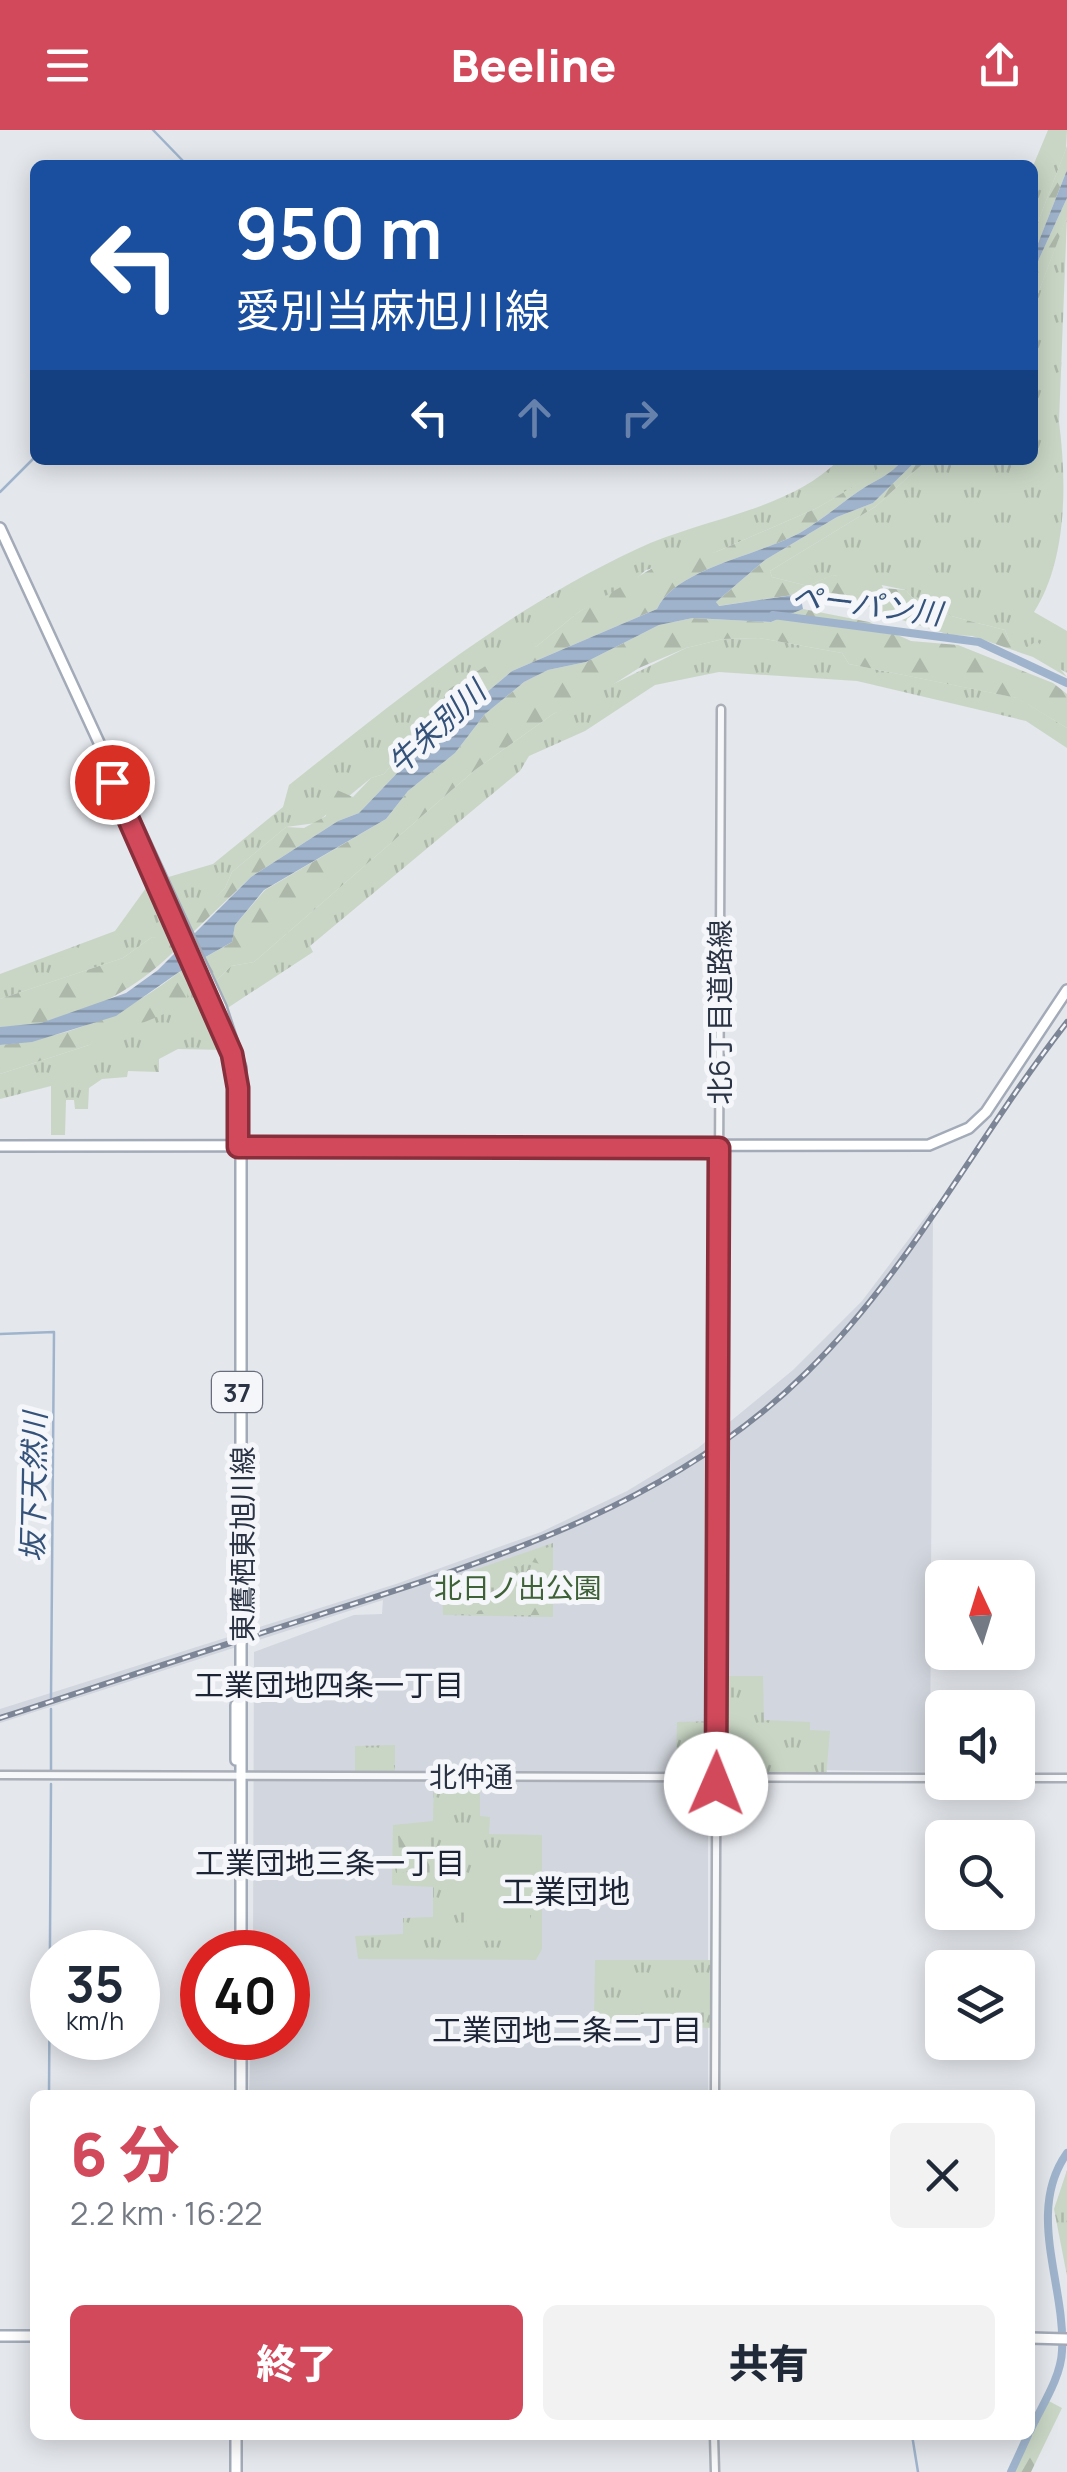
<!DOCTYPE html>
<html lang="ja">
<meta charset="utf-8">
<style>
body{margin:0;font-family:Manrope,"Noto Sans JP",sans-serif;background:#f2f2f3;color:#1f2937;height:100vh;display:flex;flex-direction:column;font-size:38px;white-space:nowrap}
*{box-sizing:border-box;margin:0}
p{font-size:32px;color:#747a83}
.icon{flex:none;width:55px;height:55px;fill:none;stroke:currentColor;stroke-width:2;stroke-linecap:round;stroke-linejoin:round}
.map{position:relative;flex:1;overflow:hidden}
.side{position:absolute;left:30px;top:1960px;width:1005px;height:350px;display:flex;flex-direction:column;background:#fff;border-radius:15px;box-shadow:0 5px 25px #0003}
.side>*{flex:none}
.top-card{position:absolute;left:30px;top:30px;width:1008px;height:305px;border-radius:15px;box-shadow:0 5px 25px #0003;background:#1a4fa0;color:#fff;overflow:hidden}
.needle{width:65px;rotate:356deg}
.fabs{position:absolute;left:925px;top:1430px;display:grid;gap:20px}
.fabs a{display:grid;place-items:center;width:110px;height:110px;border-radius:15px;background:#fff;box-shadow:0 5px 25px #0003;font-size:50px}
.speed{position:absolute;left:30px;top:1800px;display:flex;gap:20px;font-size:50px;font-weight:700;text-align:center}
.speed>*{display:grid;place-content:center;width:130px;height:130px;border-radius:50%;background:#fff;box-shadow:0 5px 25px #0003;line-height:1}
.speed small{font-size:25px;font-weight:400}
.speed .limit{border:15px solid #d22;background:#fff;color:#111}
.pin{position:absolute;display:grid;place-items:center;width:85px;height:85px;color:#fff;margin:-42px;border:5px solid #fff;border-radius:50%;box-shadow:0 2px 10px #0007}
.me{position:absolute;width:110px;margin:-55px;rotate:1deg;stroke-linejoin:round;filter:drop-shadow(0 0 8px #0008)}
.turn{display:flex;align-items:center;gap:35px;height:210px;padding:0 40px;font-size:45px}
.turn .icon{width:130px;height:130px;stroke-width:2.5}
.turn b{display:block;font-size:70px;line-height:85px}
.lanes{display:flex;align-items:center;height:95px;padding:0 40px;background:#0003;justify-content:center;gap:50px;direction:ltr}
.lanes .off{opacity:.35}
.round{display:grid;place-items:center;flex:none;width:105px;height:105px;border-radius:15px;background:#f2f2f3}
.head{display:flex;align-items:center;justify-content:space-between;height:170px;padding:0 40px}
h1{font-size:60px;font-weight:800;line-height:75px;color:#d1495b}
.action{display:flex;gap:20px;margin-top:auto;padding:20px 40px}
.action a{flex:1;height:115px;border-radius:15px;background:#d1495b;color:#fff;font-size:40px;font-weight:800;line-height:115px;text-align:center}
.action a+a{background:#f2f2f3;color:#1f2937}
header{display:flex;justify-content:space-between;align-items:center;height:130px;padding:0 40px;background:#d1495b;color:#fff;font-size:45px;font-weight:800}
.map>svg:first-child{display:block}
.built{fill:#d2d6de}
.grass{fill:url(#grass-tufts)}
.forest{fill:url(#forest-firs)}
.garden{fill:#c9d6c5}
.water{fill:url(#water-rules)}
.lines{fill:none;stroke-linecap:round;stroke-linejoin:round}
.stream{stroke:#9fb4cc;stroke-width:2.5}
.river{stroke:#9fb4cc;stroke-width:8}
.minor-casing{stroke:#a9aeb7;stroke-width:11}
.major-casing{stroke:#a3abb8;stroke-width:14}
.minor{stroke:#f7f8fa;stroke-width:6}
.major{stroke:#fff;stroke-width:9}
.rail-casing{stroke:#7d8696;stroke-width:6}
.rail{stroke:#f4f6f9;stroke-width:2.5;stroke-dasharray:8;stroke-linecap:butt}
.major-bridge-casing{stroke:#a3abb8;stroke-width:14;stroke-linecap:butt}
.major-bridge{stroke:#fff;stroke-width:9}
.route-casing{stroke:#882f3b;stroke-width:25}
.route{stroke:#d1495b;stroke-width:18}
.labels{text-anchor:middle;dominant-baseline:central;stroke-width:10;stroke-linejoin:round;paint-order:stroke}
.shield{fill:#f4f6f9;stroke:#676e7b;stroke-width:2.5}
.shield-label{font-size:25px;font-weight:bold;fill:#2b3445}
.street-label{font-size:28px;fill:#2b3445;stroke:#f4f6f9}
.park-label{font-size:28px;fill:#3f6138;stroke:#f4f6f9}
.water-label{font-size:30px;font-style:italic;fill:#34527a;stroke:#f4f6f9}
.neighbourhood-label{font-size:30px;fill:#1d2536;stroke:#f4f6f9}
.quarter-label{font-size:32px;fill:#1d2536;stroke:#f4f6f9}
</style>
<header><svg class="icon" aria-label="menu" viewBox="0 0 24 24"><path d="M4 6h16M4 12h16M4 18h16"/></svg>Beeline<svg class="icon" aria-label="share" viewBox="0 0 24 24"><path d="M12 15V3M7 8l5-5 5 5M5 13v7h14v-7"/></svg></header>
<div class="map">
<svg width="1067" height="2342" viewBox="0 0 1067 2342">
<defs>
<pattern id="grass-tufts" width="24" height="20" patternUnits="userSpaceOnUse" patternTransform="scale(2.5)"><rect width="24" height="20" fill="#c9d6c5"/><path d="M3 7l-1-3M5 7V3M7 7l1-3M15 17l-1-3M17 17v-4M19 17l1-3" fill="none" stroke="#adb8ab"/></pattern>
<pattern id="forest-firs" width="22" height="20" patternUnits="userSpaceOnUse" patternTransform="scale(2.5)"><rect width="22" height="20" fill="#c9d6c5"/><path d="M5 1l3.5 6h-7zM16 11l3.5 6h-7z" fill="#adb8ab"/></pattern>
<pattern id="water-rules" width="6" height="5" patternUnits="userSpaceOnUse" patternTransform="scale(2.5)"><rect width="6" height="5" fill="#9fb4cc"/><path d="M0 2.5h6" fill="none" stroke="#8293a7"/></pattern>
</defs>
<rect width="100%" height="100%" fill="#e4e7ec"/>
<path class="built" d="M933,1077L930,1642L708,1638V1965H249L251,1908H288V1822H253L254,1522L354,1485L382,1484L383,1470L0,1593V1579L396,1454L541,1402L627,1361L698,1318L793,1240L862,1171Z"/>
<path class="grass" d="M1048,0H1067L1066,19L1033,105V36Z
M1067,86L1059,292C1067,353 1067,431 1034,482L1067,501V543L1009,510L1005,500C981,493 918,482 906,460L833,445L808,456L772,447L770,441L875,377L927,330H1032L1033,177Z
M839,330H886L869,348L817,378L716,422L646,440L627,457L580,481L537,516L449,559L432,598L414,607L384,644L371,648L316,693L286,697L232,742L225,758L187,796L165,748L213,734L283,677L289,655C400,567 508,479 637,419C702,388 786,382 839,330Z
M759,508L842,523L849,534L1018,568L1067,598V618L1026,591L857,551L719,542L655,555L585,601L529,626L520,641L310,816L313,822L226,879L215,852L231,836L254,832L475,640L553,584L686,518L723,509Z
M157,752L183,809L175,813L152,807L123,828L0,869V844L115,801L146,758Z
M190,835L226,920L178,919L159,929V942L128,941L127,947L102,949L89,958L88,979H75L74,970H66L65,1005H51V956L0,969V944L89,915L188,856L179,841Z
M553,1413V1487L443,1485L442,1451Z
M716,1546H763L764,1590L810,1592V1600L830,1601L826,1647H676L677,1592L716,1591Z
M395,1615V1646H355V1616Z
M434,1646H503L502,1660L480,1661V1686L490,1687L489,1704L542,1705V1819L536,1830L358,1829L355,1806L403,1804V1788L433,1787V1757L392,1755L393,1695L433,1691Z
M595,1830H715V1898L677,1897L676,1892L594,1891Z
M1067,2040V2146L1054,2079Z"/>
<path class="forest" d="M1067,16V40L1033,126V105Z
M1067,56V87L1033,177V142L1067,68Z
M886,330H902C892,345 873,351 859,361C839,375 823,389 803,401C763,425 676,437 657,479L512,541L423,616L359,683L338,691L251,747L191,804L187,796L203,771L210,772L225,758L232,742L286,697L304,698L326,686L328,665L337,660L353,667L371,648L384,644L414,607L432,598L437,573L449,559L503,525L537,516L580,481L673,426L716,422L817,378L868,348Z
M917,330H927L875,377L770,441L772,447L808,456L832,445L879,449L883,458L906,460C918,482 981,493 1005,500L1009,510L1027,517L1037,511L1067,547L1033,527L972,506L950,505L886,485L853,469L800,464L718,476L716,472L765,430L837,387L873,373Z
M803,479L869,492L911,511L958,515L1053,553L1067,564V598L1017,568L849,534L842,523L759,508L723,509L686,518L639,538L595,566L553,584L475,640L254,832L231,836L215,852L204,828L232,812L235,795L265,760L386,689L408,661L455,623L485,584L524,552L548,540L586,532L659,495L693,488L771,492Z
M152,807L184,811C137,862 71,897 0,897V869L123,828Z
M179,842L189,856L186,875L89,915L0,944V915C67,908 127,884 179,842Z
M548,1418L550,1458L544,1435L528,1431L520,1437L508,1435L507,1431Z
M527,1438L536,1442L542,1485H501L531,1463L532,1444Z
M455,1459L458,1471L477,1481L487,1479V1484H445L447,1460Z
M428,1693L430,1753H408L415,1746L410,1740L397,1745V1731L409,1725L418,1730V1721L411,1716L399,1721L398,1706L404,1704L419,1713L416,1698Z
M1045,2269L1062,2278L1031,2342H1011Z"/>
<path class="garden" d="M489,1722L532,1723L531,1749H489Z
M476,1755H530V1810L470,1811L466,1805L467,1757Z"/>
<path class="water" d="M1067,40V68L1033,142V126Z
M902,330H917L873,373L837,387L765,430L716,472L719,476L800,464L803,479L771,492L693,488L659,495L586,532L548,540L524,552L485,584L455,623L408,661L386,689L264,760L235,795L232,812L179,842L116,886L32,912L0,915V897L41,893L126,863L158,840L251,747L338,691L359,683L423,616L512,541L657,479C676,437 763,425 803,401C823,389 839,375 859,361C873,351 892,345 902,330Z"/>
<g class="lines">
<path class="stream" d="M153,0L187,35
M0,362L35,327
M0,1204L54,1202L51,1568
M51,1640V1579
M49,1965L51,1654
M912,2305L918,2342"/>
<path class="river" d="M773,485L979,512L1067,553
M1030,2301C1041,2277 1061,2248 1062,2221C1066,2155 1025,2082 1067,2023
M1011,2342L1028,2305"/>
<defs>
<path id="minor" d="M0,1645L942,1648
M1018,1648H1067
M715,1965L721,579
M714,2305L715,2342"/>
<path id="major" d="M0,398L221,877L241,938V1505
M0,1016L929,1015L969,998L986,982L1067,860
M236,1575V1630
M241,1822V1513
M241,1908V1965
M0,2206H35
M1030,2208L1067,2209
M236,2342V2305"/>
</defs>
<use href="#minor" class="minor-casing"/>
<use href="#major" class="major-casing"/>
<use href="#minor" class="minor"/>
<use href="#major" class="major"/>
<defs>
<path id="rail" d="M0,1588C103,1555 206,1520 309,1488C488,1431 669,1378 806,1243C911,1140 977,1007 1067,892"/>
</defs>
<use href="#rail" class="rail-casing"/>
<use href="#rail" class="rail"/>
<defs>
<path id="major-bridge" d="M241,1505V1513"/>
</defs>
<use href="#major-bridge" class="major-bridge-casing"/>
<use href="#major-bridge" class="major-bridge"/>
</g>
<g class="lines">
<defs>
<path id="route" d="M112,652L232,924L238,958V1017L719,1018L716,1654"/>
</defs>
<use href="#route" class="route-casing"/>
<use href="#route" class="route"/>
</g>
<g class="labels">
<rect class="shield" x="212" y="1242" width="50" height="40" rx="8"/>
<g class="shield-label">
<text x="237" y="1262">37</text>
</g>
<g class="street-label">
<text transform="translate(719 882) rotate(-90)">北6丁目道路線</text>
<text transform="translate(242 1414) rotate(-90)">東鷹栖東旭川線</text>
<text x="471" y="1646">北仲通</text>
</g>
<g class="park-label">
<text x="518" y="1457">北日ノ出公園</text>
</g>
<g class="water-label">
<text transform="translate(867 474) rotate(7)">ペーパン川</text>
<text transform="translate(436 597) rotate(-43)">牛朱別川</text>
<text transform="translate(33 1357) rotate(-89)">坂下天然川</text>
</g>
<g class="neighbourhood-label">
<text x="329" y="1554">工業団地四条一丁目</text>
<text x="330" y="1732">工業団地三条一丁目</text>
<text x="567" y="1899">工業団地二条二丁目</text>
</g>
<g class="quarter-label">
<text x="566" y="1761">工業団地</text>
</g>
</g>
</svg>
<div class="fabs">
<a><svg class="needle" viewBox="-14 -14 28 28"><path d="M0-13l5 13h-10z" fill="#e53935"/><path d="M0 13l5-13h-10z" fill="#747a83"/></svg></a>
<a><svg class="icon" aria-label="sound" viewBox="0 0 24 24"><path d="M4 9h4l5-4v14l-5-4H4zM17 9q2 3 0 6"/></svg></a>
<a><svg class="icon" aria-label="search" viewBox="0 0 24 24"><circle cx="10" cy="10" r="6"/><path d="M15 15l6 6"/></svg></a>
<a><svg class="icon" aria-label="layers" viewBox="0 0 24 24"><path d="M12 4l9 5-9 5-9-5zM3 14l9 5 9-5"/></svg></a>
</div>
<div class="speed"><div>35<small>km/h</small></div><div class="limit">40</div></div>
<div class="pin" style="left:112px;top:652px;background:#d93025"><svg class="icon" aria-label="arrive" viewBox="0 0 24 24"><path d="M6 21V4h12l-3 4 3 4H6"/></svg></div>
<svg class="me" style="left:716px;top:1654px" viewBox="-20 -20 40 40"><circle r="19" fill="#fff"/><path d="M0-13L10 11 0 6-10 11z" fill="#d1495b"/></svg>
<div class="top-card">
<div class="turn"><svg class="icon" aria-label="left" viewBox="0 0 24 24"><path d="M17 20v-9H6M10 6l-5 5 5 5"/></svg><div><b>950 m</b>愛別当麻旭川線</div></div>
<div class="lanes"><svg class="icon" aria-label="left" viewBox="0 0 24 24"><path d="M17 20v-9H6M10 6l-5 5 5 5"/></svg><svg class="icon off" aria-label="ahead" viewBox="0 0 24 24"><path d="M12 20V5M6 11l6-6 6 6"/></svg><svg class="icon off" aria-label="right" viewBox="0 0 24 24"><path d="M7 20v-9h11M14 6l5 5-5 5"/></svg></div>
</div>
<section class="side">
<div class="head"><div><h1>6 分</h1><p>2.2 km · 16:22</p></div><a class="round"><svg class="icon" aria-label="close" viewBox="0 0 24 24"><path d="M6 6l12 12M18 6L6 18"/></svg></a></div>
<div class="action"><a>終了</a><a>共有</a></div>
</section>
</div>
